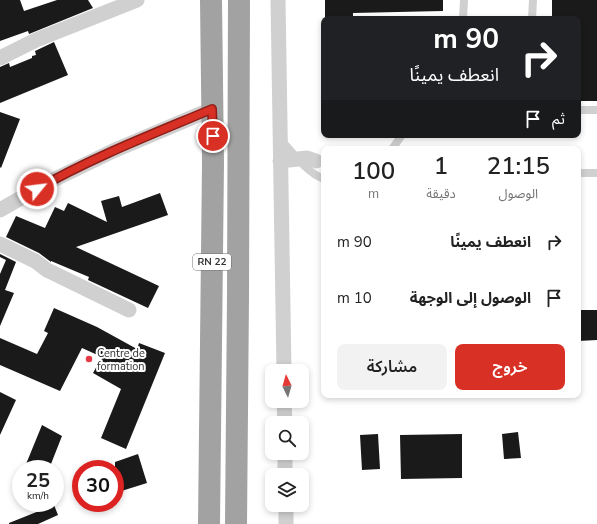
<!DOCTYPE html>
<html lang="ar">
<meta charset="utf-8">
<style>
body{margin:0;font-family:"Nunito Sans","Noto Sans Arabic",sans-serif;background:#f2f2f2;color:#222;direction:rtl;height:100vh;display:flex;flex-direction:column;font-size:15px;white-space:nowrap}
*{box-sizing:border-box;margin:0}
p{font-size:13px;color:#767676}
.icon{flex:none;width:22px;height:22px;fill:none;stroke:currentColor;stroke-width:2;stroke-linecap:round;stroke-linejoin:round}
.map{position:relative;flex:1;overflow:hidden;direction:ltr}
.panel{position:absolute;left:321px;top:146px;width:260px;height:252px;display:flex;flex-direction:column;background:#fff;border-radius:8px;box-shadow:0 2px 6px #0003;direction:rtl}
.panel>*{flex:none}
.guide{position:absolute;left:321px;top:16px;width:260px;height:122px;border-radius:8px;box-shadow:0 2px 6px #0003;direction:rtl;background:#202124;color:#fff;overflow:hidden}
.needle{width:26px;rotate:355deg}
.tools{position:absolute;left:265px;top:364px;display:grid;gap:8px}
.tools a{display:grid;place-items:center;width:44px;height:44px;border-radius:8px;background:#fff;box-shadow:0 2px 6px #0003;font-size:20px}
.speed{position:absolute;left:12px;top:460px;display:flex;gap:8px;font-size:20px;font-weight:700;text-align:center}
.speed>*{display:grid;place-content:center;width:52px;height:52px;border-radius:50%;background:#fff;box-shadow:0 2px 6px #0003;line-height:1}
.speed small{font-size:10px;font-weight:400}
.speed .limit{border:6px solid #d22;background:#fff;color:#111}
.pin{position:absolute;display:grid;place-items:center;width:34px;height:34px;color:#fff;margin:-17px;border:2px solid #fff;border-radius:50%;box-shadow:0 1px 4px #0007}
.me{position:absolute;width:44px;margin:-22px;rotate:61deg;stroke-linejoin:round;filter:drop-shadow(0 0 3px #0008)}
.turn{display:flex;align-items:center;gap:14px;height:84px;padding:0 16px;font-size:18px}
.turn .icon{width:52px;height:52px;stroke-width:2.5}
.turn b{display:block;font-size:28px;line-height:34px}
.then{display:flex;align-items:center;height:38px;padding:0 16px;background:#0003;gap:8px;font-size:15px}
.eta{display:flex;justify-content:space-evenly;align-items:center;height:68px;text-align:center}
.eta b{font-size:24px;font-weight:600;line-height:28px}
.action{display:flex;gap:8px;margin-top:auto;padding:8px 16px}
.action a{flex:1;height:46px;border-radius:8px;background:#d93025;color:#fff;font-size:16px;font-weight:600;line-height:46px;text-align:center}
.action a+a{background:#f2f2f2;color:#222}
ul{padding:0;list-style:none}
li{display:flex;align-items:center;gap:12px;height:56px;padding:0 16px}
li div{flex:1}
li b{display:block;font-size:15px}
li em{font-style:normal}
.map>svg:first-child{display:block}
.building{fill:#1a1a1a}
.lines{fill:none;stroke-linecap:round;stroke-linejoin:round}
.service{stroke:#d0d0d0;stroke-width:8}
.minor{stroke:#d0d0d0;stroke-width:15}
.trunk{stroke:#a2a2a2;stroke-width:22}
.route-casing{stroke:#8d1f18;stroke-width:10}
.route{stroke:#d93025;stroke-width:7}
.poi-dot{fill:#e63946;stroke:#fff;stroke-width:1.5}
.labels{text-anchor:middle;dominant-baseline:central;stroke-width:4;stroke-linejoin:round;paint-order:stroke}
.shield{fill:#fff;stroke:#707070;stroke-width:1}
.shield-label{font-size:10px;font-weight:bold;fill:#333}
.poi-label{font-size:11px;fill:#333;stroke:#fff;text-anchor:start}
</style>
<div class="map">
<svg width="597" height="524" viewBox="0 0 597 524">
<rect width="100%" height="100%" fill="#fff"/>
<path class="building" d="M0,0H20L24,11L57,0H88L93,8L29,34L28,31L0,41Z
M325,0H443V11L353,13V19H325Z
M552,0H597V101H578V19H552Z
M54,42L68,75L0,103V67L9,63L10,67L32,58V56L36,55L35,51Z
M0,112L20,119L1,168L0,167Z
M160,193L168,215L76,247L159,286L148,308L88,280L89,277L51,261V262L39,253L6,237L16,216L45,228L55,207L64,211L68,203L107,222L101,201L119,196L122,207Z
M0,254L16,262L5,290L14,293L0,326V274L6,260L0,257Z
M54,308L97,327L137,349L139,343L165,353L126,449L101,438L121,389L93,373L102,357L82,348L60,391L0,365V338L37,354L48,333L44,331Z
M578,310H597V340L578,341Z
M0,392L16,400L0,435Z
M42,425L62,436L49,469H24Z
M518,432L521,458L504,459L502,434Z
M378,434L380,469L362,470L360,435Z
M462,434V478L401,479L400,435Z
M138,454L147,483L115,493V462Z
M54,505L58,515L38,524H9V523Z"/>
<g class="lines">
<path class="service" d="M463,19L464,0
M532,19L533,0
M578,110H597
M281,140C293,153 307,173 324,179
M392,149L402,135
M578,173H597"/>
<path class="minor" d="M278,0L284,371
M0,58L36,40L137,0
M280,161L307,158L316,161
M0,210L49,182L113,151L212,109
M0,244L35,261L47,270L129,310
M284,401L285,423
M285,453V475
M286,505V524"/>
<path class="trunk" d="M209,524L213,163L211,0
M236,524L238,297L239,0"/>
</g>
<g class="lines">
<defs>
<path id="route" d="M37,189C93,157 153,134 212,109L213,136"/>
</defs>
<use href="#route" class="route-casing"/>
<use href="#route" class="route"/>
</g>
<circle class="poi-dot" cx="89" cy="359" r="4"/>
<g class="labels">
<rect class="shield" x="193" y="254" width="38" height="16" rx="3"/>
<g class="shield-label">
<text x="212" y="262">RN 22</text>
</g>
<g class="poi-label">
<text x="97" y="353">Centre de<tspan x="97" dy="13">formation</tspan></text>
</g>
</g>
</svg>
<div class="tools">
<a><svg class="needle" viewBox="-14 -14 28 28"><path d="M0-13l5 13h-10z" fill="#e53935"/><path d="M0 13l5-13h-10z" fill="#767676"/></svg></a>
<a><svg class="icon" aria-label="search" viewBox="0 0 24 24"><circle cx="10" cy="10" r="6"/><path d="M15 15l6 6"/></svg></a>
<a><svg class="icon" aria-label="layers" viewBox="0 0 24 24"><path d="M12 4l9 5-9 5-9-5zM3 14l9 5 9-5"/></svg></a>
</div>
<div class="speed"><div>25<small>km/h</small></div><div class="limit">30</div></div>
<div class="pin" style="left:213px;top:136px;background:#d93025"><svg class="icon" aria-label="arrive" viewBox="0 0 24 24"><path d="M6 21V4h12l-3 4 3 4H6"/></svg></div>
<svg class="me" style="left:37px;top:189px" viewBox="-20 -20 40 40"><circle r="17" fill="#d93025" stroke="#fff" stroke-width="3"/><path d="M0-11L8 9 0 5-8 9z" fill="#fff"/></svg>
<div class="guide">
<div class="turn"><svg class="icon" aria-label="right" viewBox="0 0 24 24"><path d="M7 20v-9h11M14 6l5 5-5 5"/></svg><div><b>90 m</b>انعطف يمينًا</div></div>
<div class="then">ثم<svg class="icon" aria-label="arrive" viewBox="0 0 24 24"><path d="M6 21V4h12l-3 4 3 4H6"/></svg></div>
</div>
<section class="panel">
<div class="eta">
<div><b>21:15</b><p>الوصول</p></div>
<div><b>1</b><p>دقيقة</p></div>
<div><b>100</b><p>m</p></div>
</div>
<ul>
<li><svg class="icon" aria-label="right" viewBox="0 0 24 24"><path d="M7 20v-9h11M14 6l5 5-5 5"/></svg><div><b>انعطف يمينًا</b></div><em>90 m</em></li>
<li><svg class="icon" aria-label="arrive" viewBox="0 0 24 24"><path d="M6 21V4h12l-3 4 3 4H6"/></svg><div><b>الوصول إلى الوجهة</b></div><em>10 m</em></li>
</ul>
<div class="action"><a>خروج</a><a>مشاركة</a></div>
</section>
</div>
